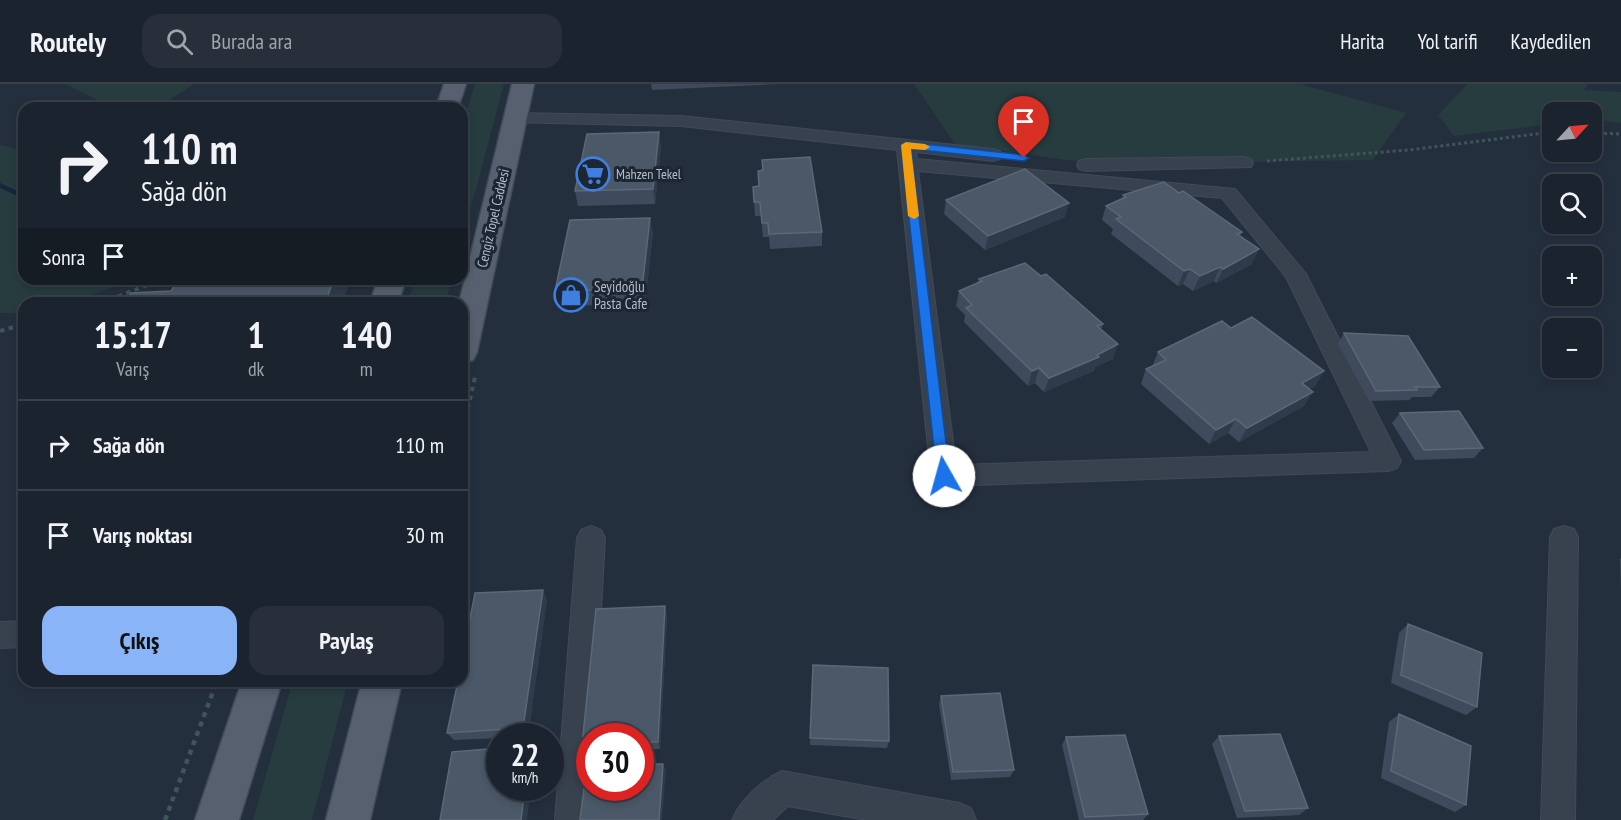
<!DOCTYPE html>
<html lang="tr">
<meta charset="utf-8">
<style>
body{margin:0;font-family:"PT Sans Narrow",sans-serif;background:#282f3a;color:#f1f3f6;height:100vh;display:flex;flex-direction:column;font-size:22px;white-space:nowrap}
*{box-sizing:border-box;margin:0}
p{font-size:20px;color:#a0a4aa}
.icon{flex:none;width:33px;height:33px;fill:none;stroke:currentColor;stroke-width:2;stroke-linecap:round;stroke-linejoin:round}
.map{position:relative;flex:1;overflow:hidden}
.drawer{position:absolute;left:18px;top:213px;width:450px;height:390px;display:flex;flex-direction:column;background:#1b232e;border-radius:18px;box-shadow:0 3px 9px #0003,0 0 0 2px #39404a}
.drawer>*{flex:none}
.hud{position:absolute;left:18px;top:18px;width:450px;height:183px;border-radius:18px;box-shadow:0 3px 9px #0003,0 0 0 2px #39404a;background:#1b232e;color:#f1f3f6;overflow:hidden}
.needle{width:39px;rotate:64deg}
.tools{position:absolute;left:1542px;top:18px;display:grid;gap:12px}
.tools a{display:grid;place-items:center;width:60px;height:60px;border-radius:12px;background:#1b232e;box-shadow:0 3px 9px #0003,0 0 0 2px #39404a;font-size:30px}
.speed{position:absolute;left:486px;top:639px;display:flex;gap:12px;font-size:30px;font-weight:700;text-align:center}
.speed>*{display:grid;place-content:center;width:78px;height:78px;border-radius:50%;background:#1b232e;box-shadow:0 3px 9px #0003,0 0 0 2px #39404a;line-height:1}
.speed small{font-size:15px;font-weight:400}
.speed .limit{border:9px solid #d22;background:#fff;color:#111}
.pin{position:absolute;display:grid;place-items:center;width:51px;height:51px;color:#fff;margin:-62px -26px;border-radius:50% 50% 50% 0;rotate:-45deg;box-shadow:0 0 6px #0007}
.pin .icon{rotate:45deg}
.me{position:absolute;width:66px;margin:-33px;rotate:353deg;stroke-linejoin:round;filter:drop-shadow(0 0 4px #0008)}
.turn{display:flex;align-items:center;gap:21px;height:126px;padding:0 24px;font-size:27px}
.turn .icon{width:78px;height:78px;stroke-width:2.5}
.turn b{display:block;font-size:42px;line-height:51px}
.then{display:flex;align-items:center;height:57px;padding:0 24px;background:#0003;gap:12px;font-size:22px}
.eta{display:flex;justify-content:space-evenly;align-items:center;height:102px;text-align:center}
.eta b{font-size:36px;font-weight:700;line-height:42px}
.cta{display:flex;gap:12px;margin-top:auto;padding:12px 24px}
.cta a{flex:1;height:69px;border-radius:18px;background:#8ab4f8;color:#111;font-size:24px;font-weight:700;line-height:69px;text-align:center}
.cta a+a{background:#282f3a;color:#f1f3f6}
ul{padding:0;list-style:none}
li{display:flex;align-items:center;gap:18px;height:90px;padding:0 24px;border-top:2px solid #39404a}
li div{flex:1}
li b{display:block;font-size:22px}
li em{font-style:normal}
header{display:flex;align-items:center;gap:36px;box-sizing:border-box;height:84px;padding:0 30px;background:#1b232e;border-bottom:2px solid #39404a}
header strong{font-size:28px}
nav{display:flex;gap:33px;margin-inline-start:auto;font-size:21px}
.search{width:420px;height:54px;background:#282f3a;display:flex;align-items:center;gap:15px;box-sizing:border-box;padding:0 21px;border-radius:18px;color:#a0a4aa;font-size:22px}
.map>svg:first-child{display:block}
.green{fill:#263c3f}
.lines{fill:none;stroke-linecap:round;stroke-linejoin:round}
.stream{fill:#17263c;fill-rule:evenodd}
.minor-casing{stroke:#414a57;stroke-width:2}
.primary-casing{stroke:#414a57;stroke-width:3}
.path-far2{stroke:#3f5557;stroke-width:3;stroke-dasharray:3 3;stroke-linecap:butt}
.path-far1{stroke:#3f5557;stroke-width:4;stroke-dasharray:4.5 4.5;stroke-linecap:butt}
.path{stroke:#3f5557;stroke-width:4.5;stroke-dasharray:5 5;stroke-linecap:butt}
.minor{fill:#38414e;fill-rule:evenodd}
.primary{fill:#56606e;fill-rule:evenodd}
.wall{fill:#3f4b5c}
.shaded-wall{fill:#2f3b4b}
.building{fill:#4b5868;stroke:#5c6777;stroke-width:1.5}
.route{fill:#1a73e8;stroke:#114b97;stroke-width:1.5}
.slow{fill:#f59e0b}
.labels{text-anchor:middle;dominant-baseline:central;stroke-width:6;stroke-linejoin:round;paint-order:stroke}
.far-poi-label{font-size:14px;fill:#b4bcc9;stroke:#1d2633;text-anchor:start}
.far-street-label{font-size:14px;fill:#b4bcc9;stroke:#1d2633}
.poi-label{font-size:15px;fill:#b4bcc9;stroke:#1d2633;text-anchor:start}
</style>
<header>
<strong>Routely</strong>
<div class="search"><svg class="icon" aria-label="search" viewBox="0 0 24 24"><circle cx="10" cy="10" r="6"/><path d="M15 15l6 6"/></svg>Burada ara</div>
<nav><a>Harita</a><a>Yol tarifi</a><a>Kaydedilen</a></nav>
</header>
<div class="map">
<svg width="1621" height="736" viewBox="0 0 1621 736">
<rect width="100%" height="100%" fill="#242f3e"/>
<path class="green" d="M65,0H194L168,17L166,24H113Z
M475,0H504L462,157V42Z
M914,0H1300L1406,29L1373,76L1095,80L955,60Z
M1467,0H1588L1584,6L1621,8V39L1592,35V28H1552V40L1454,52L1438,31Z
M0,61L24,66V195H137L68,219H24V229H0Z
M415,195H452L445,219H408Z
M293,597H348L312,736H253Z"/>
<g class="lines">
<path class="stream" d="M0,99L24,110V115L0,104Z"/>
<defs>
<path id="minor" d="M515,29L681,32L993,65L1000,67L1002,71L1000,75L993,77L916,68L917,75L1235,105L1306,190L1401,377L1397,384L1388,387L944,402L935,399L931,392L897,66L681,42L509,38L506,34L509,30ZM918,87L1222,114L1286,193L1371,368L956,381Z
M1244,73L1251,75L1253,79L1251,83L1086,87L1079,85L1077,81L1079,77L1086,75Z
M591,442L601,446L605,454L594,652H590L589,736H555L577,454L581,446Z
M1564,442L1574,445L1578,453L1575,736H1541L1550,453L1554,445Z
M24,537V563L0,564V538Z
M782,687L959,719L971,724L976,736H866L788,722L773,736H732C740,716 762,696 782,687Z"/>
<path id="primary" d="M444,0H466L458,24H436Z
M512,0H534L477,268L473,276L462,279V219H459Z
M378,195H406L398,219H370Z
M242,597H282L239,736H195Z
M362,597H402L370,736H326Z"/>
</defs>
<use href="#minor" class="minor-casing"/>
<use href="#primary" class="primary-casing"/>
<path class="path-far2" d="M1592,49L1621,50
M1267,77L1409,66L1552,48"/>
<path class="path-far1" d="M101,219L163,195
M0,247L24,240
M462,351L475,293"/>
<path class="path" d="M165,736L217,597"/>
<use href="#minor" class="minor"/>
<use href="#primary" class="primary"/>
</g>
<path class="wall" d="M651,0H780L652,6Z
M661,62L655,120L578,122L575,107Z
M762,76L822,148V162L770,165L769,153H763L761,132H755L753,103L758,102V87L762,86Z
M1179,109L1242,148L1240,152L1252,180L1216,199L1214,197L1193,207L1183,200L1178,202L1111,150L1113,145L1102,136L1106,122L1122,115L1123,111Z
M946,116L1065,133L985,166L944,130Z
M653,148L645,220L560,222L555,207Z
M1041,192L1103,240L1101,246L1113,275L1095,283L1094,287L1044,308L1035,299L1028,302L964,238L965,231L956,222L959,207L978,199L979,195Z
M1231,244L1324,287L1315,302L1309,305L1304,322L1239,358L1228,349L1209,360L1141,300L1146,285L1152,283L1158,268Z
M1344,249L1440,303L1431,313H1412L1409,316L1369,317L1338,260Z
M1400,329L1483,364L1474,374L1415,376L1392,339Z
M1621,474V507L1620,475Z
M547,515L528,652H500V654L454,656L447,649Z
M665,522L667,531L660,665L640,666V652H590V669H586L582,661Z
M1408,540L1477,623L1466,631L1391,599L1399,549Z
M813,581L889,657L887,664L810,661Z
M941,612L1014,686L1010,693L951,696L939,620Z
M1399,630L1466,721L1455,728L1381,694L1389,638Z
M1219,652L1308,724L1299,731L1237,734L1212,660Z
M1066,653L1148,730L1143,736H1079L1062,661Z"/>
<path class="shaded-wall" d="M659,48L661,62L655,120L653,105Z
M1069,119L1065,133L985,166L988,152Z
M650,134L653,148L645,220L642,205Z
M1259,165L1252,180L1216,199L1223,185Z
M1220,183L1214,197L1193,207L1200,192Z
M1190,185L1183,200L1178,202L1184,187Z
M334,195H351L342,219H325Z
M1118,260L1113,275L1095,283L1094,287L1044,308L1049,294Z
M1039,284L1035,299L1028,302L1032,287Z
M1324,287L1315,302L1294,314L1302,299Z
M1313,308L1304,322L1239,358L1247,344Z
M1236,335L1228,349L1209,360L1216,346Z
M543,506L547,515L528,652L523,644Z
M665,522L667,531L660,665L658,658Z
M663,680L666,687L662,736H659Z
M525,704H531L527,736H521Z"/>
<path class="building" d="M659,48L653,105L575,107L587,50Z
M810,73L822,148L769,150L768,139H762L760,118H754L753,103L759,102L758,87L763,86L762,76Z
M1025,85L1069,119L988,152L946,116Z
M1164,98L1179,109L1183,107L1242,148L1237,150L1259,165L1223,185L1220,183L1200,192L1190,185L1184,187L1116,135L1121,133L1106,122L1126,113L1123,111Z
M650,134L642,205L555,207L570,136Z
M1025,179L1041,192L1046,190L1103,240L1097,242L1118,260L1097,271L1099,273L1049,294L1039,284L1032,287L966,224L972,221L959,207L982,197L979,195Z
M179,195H334L325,219H126L131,209L171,207Z
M1252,233L1324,287L1302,299L1313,308L1247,344L1236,335L1216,346L1146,285L1166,276L1158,268L1222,237L1231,244Z
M1344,249L1408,252L1440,303H1415L1417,306L1376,307Z
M1459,327L1483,364L1424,366L1400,329Z
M543,506L523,644L447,649L458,597H462V576L475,509Z
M665,522L658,658H640V652H590V661H582L596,525Z
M1408,540L1482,569L1477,623L1401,591Z
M813,581L888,584L889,657L810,654Z
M1000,609L1014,686L953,688L941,612Z
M1399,630L1471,662L1466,721L1391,687Z
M1280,650L1308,724L1245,727L1219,652Z
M1125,651L1148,730L1085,733L1066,653Z
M500,664V704H525L521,736H440L452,668Z
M640,680H663L659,736H580L587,682H590V704H640Z"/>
<path class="route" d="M906,58L1024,71L1029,74L1024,77L911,65L950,392L944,398L937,392L901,61Z"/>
<path class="slow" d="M906,58L925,60L930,63L925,66L911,65L919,132L914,135L908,132L901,61Z"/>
<defs>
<symbol id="supermarket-ring" viewBox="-11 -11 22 22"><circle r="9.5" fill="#1d2633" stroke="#3f7fe0" stroke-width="1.5"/><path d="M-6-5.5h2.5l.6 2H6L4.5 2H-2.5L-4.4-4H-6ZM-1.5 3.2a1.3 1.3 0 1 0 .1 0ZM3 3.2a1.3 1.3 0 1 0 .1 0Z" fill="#3f7fe0"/></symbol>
<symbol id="shop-ring" viewBox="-11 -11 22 22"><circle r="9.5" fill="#1d2633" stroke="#3f7fe0" stroke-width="1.5"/><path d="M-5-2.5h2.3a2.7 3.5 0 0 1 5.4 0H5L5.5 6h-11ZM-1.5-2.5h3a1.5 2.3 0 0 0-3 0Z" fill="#3f7fe0"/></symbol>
</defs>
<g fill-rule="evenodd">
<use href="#supermarket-ring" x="574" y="71" width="38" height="38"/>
<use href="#shop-ring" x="552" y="192" width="38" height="38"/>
</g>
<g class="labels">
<g class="far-poi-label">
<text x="616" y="90">Mahzen Tekel</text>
</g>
<g class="far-street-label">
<text transform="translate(493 134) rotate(-77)">Cengiz Topel Caddesi</text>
</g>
<g class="poi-label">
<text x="594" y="202">Seyidoğlu<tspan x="594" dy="17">Pasta Cafe</tspan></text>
</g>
</g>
</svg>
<div class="tools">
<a><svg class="needle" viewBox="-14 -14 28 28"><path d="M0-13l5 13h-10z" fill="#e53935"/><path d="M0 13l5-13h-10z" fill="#a0a4aa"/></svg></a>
<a><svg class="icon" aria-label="search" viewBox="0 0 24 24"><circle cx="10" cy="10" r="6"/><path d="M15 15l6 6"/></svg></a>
<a>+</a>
<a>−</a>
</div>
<div class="speed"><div>22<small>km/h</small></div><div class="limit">30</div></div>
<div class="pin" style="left:1024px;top:74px;background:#d93025"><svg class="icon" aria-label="arrive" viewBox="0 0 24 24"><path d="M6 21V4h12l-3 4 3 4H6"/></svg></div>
<svg class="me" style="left:944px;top:392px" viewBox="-20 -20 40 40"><circle r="19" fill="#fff"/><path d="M0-13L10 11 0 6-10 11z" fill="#1a73e8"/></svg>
<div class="hud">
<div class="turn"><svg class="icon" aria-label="right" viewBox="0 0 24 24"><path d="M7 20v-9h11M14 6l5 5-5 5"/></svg><div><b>110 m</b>Sağa dön</div></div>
<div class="then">Sonra<svg class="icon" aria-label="arrive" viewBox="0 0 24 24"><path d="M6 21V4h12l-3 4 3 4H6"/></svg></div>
</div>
<section class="drawer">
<div class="eta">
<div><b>15:17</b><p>Varış</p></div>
<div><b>1</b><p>dk</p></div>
<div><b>140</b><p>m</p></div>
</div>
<ul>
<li><svg class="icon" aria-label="right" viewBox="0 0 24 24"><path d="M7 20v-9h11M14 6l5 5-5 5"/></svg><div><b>Sağa dön</b></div><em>110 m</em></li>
<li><svg class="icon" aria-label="arrive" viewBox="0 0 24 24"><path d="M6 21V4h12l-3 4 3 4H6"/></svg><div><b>Varış noktası</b></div><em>30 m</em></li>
</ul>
<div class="cta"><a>Çıkış</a><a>Paylaş</a></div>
</section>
</div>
